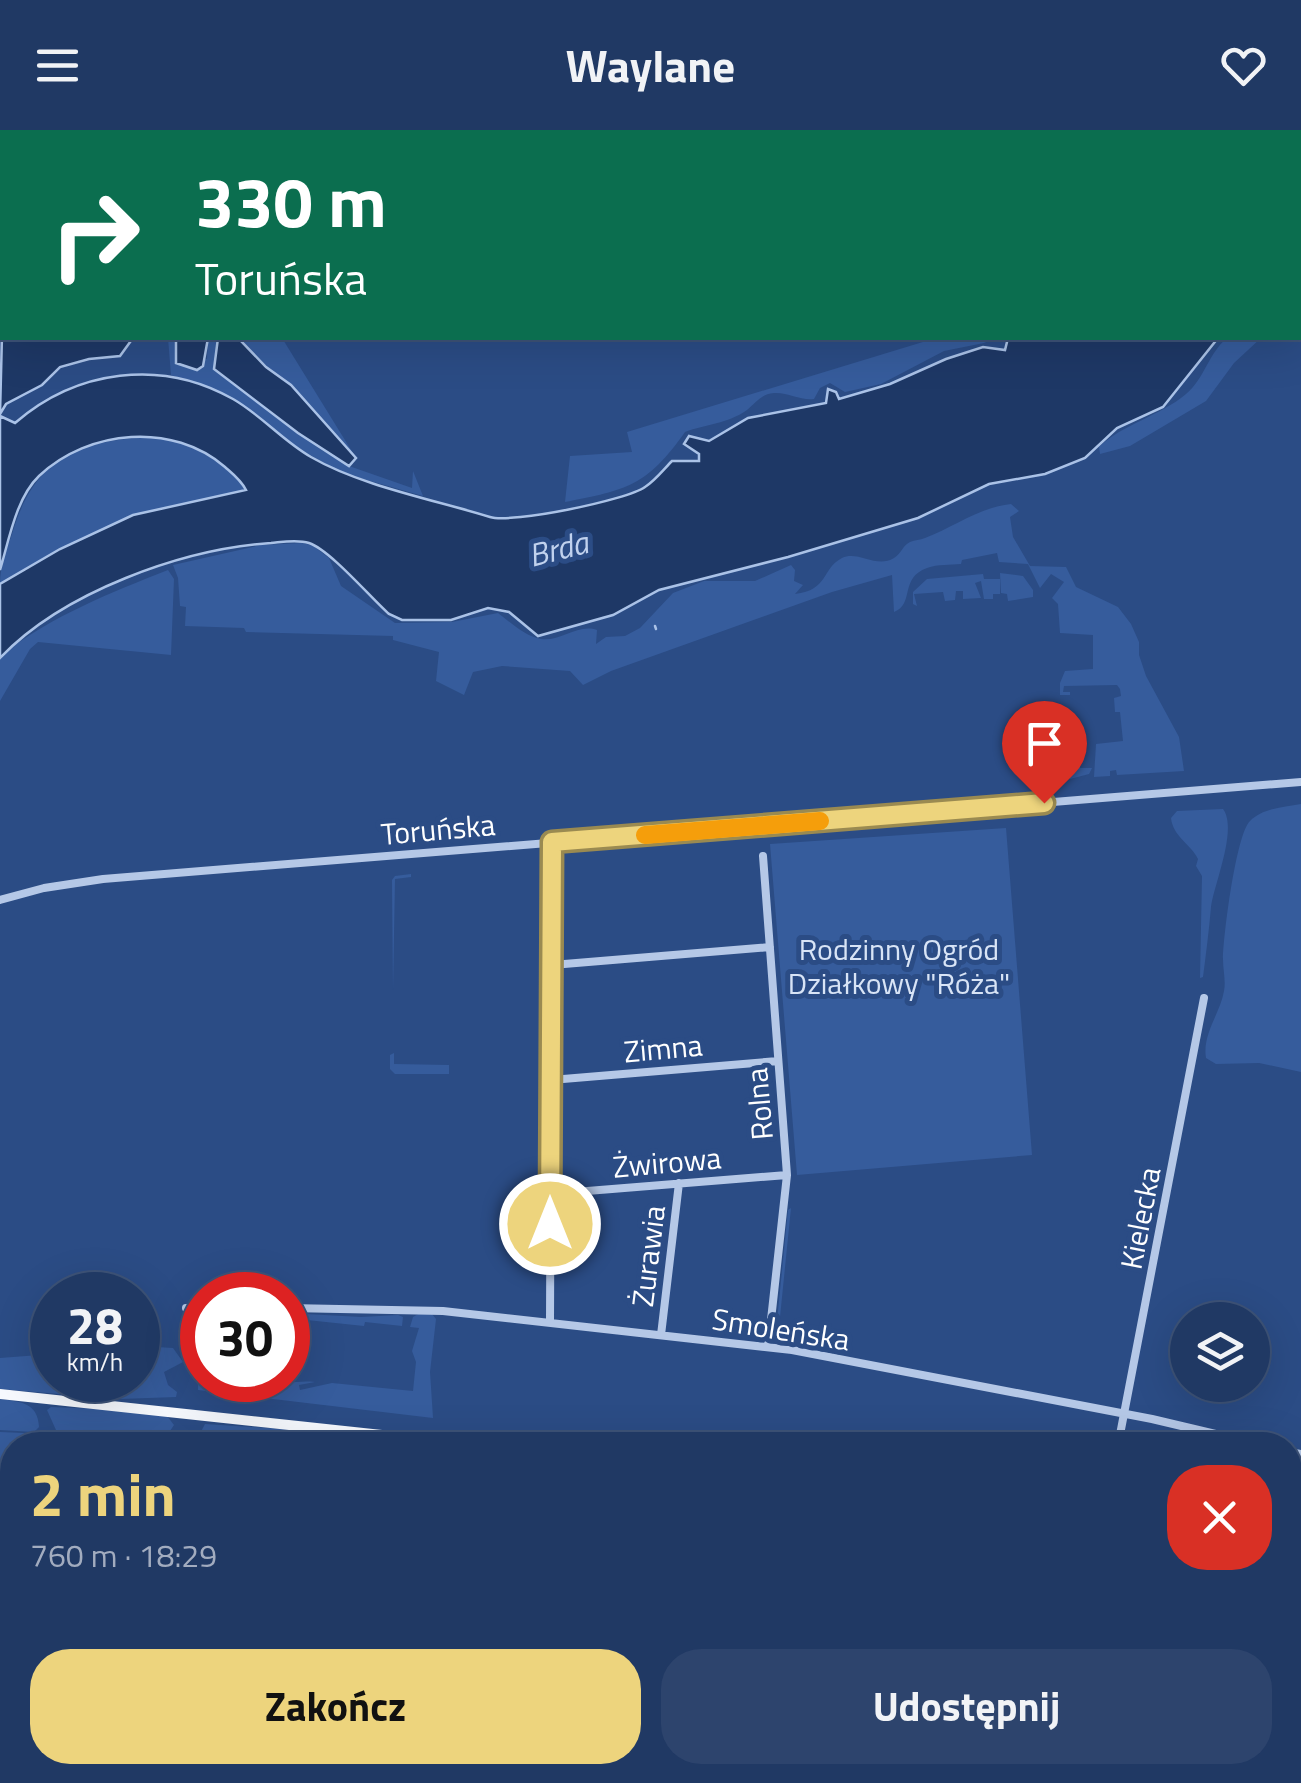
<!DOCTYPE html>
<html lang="pl">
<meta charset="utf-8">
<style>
body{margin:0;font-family:"Titillium Web",sans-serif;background:#2d446d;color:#f1f3f6;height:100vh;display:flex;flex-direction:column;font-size:38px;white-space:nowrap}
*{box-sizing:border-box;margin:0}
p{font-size:32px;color:#a2acbf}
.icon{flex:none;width:55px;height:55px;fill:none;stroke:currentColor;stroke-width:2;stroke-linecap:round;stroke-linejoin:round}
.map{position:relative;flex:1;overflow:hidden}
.details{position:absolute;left:0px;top:1302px;width:1302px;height:352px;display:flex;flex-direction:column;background:#203964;border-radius:40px 40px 0 0;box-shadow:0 10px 40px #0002,0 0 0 2px #3d5378}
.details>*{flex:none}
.banner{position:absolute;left:0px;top:0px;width:1302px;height:210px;box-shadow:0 10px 40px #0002,0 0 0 2px #3d5378;background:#0b6e4f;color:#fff;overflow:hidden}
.fabs{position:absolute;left:1170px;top:1172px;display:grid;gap:20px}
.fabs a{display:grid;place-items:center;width:100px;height:100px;border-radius:50%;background:#203964;box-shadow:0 10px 40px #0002,0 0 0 2px #3d5378;font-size:50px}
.speed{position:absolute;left:30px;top:1142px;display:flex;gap:20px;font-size:50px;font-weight:700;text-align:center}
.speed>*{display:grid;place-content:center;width:130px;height:130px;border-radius:50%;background:#203964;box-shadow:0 10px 40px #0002,0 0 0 2px #3d5378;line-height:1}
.speed small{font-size:25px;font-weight:400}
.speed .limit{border:15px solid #d22;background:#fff;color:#111}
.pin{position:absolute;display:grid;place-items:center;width:85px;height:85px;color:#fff;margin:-102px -42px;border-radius:50% 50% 50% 0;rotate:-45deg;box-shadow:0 0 10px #0007}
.pin .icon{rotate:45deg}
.me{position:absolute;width:110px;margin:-55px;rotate:0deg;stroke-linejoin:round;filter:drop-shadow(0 0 8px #0008)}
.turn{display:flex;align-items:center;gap:35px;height:210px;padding:0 30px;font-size:45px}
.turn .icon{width:130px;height:130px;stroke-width:2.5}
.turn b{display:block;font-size:70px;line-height:85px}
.round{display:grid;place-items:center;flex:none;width:105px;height:105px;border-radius:40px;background:#2d446d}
.summary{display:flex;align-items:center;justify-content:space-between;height:170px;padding:0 30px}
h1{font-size:60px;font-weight:700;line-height:75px;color:#edd47d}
.button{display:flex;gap:20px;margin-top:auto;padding:20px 30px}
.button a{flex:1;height:115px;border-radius:40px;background:#edd47d;color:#111;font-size:40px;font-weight:700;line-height:115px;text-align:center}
.button a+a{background:#2d446d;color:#f1f3f6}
header{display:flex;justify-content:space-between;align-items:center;height:130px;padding:0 30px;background:#203964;font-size:45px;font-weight:700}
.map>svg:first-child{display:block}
.green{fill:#365c9c}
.water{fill:#1e3866;stroke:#aac2e7;stroke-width:2.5}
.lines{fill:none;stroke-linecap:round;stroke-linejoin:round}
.stream{stroke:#aac2e7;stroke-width:2.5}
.minor{stroke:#b5c8e7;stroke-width:8}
.major{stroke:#f6f9fe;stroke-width:10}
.tram{stroke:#fff;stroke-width:2.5}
.route-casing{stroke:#9a8a51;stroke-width:25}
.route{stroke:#edd47d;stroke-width:18}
.slow{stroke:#f59e0b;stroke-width:18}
.labels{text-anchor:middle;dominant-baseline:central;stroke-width:10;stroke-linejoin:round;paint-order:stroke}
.street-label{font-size:30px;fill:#fff;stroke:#2b4c85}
.park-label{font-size:30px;fill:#d8e4f6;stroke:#2b4c85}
.water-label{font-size:32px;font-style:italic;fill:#c1d2ee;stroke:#2b4c85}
</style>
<header><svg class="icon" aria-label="menu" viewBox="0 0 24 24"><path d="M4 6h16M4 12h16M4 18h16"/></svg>Waylane<svg class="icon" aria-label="heart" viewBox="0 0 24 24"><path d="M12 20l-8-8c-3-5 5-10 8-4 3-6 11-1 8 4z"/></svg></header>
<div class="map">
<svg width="1301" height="1653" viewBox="0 0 1301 1653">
<rect width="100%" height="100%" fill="#2b4c85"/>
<path class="green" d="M168,208H176L177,233L207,229L208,208H218L215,239L320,319L349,336L412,358L413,341L423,366L342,343L289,313L235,270L171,245Z
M233,208H282L356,328L291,255L266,237L238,208Z
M936,208H995L984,213L944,221L881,254L845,262L830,253L820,258L814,269C801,271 788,262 774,263C761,264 756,273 747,280C727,294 706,294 685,302C647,356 627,360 565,372L570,326L632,322L627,302Z
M1227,208H1261L1234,233L1206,271L1130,316L1100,324L1099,317C1123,294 1160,286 1186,264C1205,248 1208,224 1227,208Z
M151,307C194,313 210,325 242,352L246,360L133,385L60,419L0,454C0,435 7,419 13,401C36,327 78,311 151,307Z
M1011,374L1019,381L1010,387L1013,407L1030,436L1066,437L1076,457L1118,477L1131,494L1139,512V525L1146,546L1179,607L1184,641L1117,645L1116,640L1110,641V646L1094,647L1096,614L1123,611L1120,582H1115L1114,568L1121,566L1120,559L1117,555L1064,556L1063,562H1070V565H1060V553L1065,541L1093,539V505L1060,503L1058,474L1052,468L1064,452L1051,444L1040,458L1028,434L999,432L997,423L962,430L961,434C950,435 938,434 927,438C899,448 915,474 894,482L892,445L832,462L611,541L583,555L570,541L502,536L473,542L464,565L436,551L439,522L393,510V506L246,502L244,498L185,496L186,477L180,476L178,448L173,435L261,415L302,413L312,415L329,428L341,456L395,493L452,492L498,483C510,492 526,507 541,509C560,512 578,493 597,500L596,514L606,507L625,506L640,498L673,463L704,451H755L791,435L795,440L794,451L803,455L795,464C829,460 821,439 842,428C858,420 876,439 894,428C901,424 903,415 910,412C915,410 920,410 925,408C954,397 980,377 1011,374Z
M168,440L174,449L171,525L38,512L30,519L0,571V528L4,523C54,485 110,463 168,440Z
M1000,443L1023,446L1033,460V467L1008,471L1007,464L1001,463Z
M983,444L984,449H1000V464H993V469H984L981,451L975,453L981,468L963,469V461H956L955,470L945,471L943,462L914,464L917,476L913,474V462L927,449Z
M1078,619L1080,638H1092L1089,644L1070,649L1068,623Z
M1301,674V942L1259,933L1216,934L1206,928C1202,904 1220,884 1224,861C1226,851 1223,840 1223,829C1223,808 1236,704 1250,691C1263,678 1284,677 1301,674Z
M1223,679C1238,699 1214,754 1211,777C1209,800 1206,824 1203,847L1200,848L1202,746L1196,736L1198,729C1191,714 1173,707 1171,688L1177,681Z
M1006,698L1032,1025L797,1045L770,714Z
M411,744V747L395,749L393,860L392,750L395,746Z
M394,923V934L449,935V944H395L390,939V925Z
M791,1078L779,1197L806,1201L804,1204L783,1201L782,1209L814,1215L817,1209L825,1206L826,1211H819V1215L825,1217L822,1220L775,1211L788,1080Z
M288,1183L361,1187L398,1185L403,1187L402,1196L365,1192L364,1196L288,1188Z
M420,1183L432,1184L436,1189L430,1242L433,1288L198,1260L199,1215L202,1250H263V1254C280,1255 297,1250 315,1252L299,1255L300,1260L332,1253L413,1261L416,1232L412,1221L419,1198L410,1197L413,1187Z
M141,1216L173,1218L183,1232L164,1242L168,1255L177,1262L176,1267L120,1269L0,1259V1228L52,1224V1250H138V1218Z
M0,1269C20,1272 38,1272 39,1297L34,1302L0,1300Z
M51,1277L123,1280L167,1286L174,1295L170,1301L151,1308L148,1315H12V1359H0V1302L47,1304L48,1314L56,1300L47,1280Z
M205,1294L300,1300L309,1315H194Z
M326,1302L420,1315H319L318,1307Z
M1290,1580L1301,1584V1653H1216L1199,1643L1290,1642Z
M202,1643H238L240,1652L203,1653Z
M245,1643H338L340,1653H247Z
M748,1643H880L881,1653H749Z"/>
<path class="water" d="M2,205V208H133L120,226L89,229L60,237L42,255L6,274L0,284Z
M176,208H208L203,236L197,240L176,233Z
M218,208H238L266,237L291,255L356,328L349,336L298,303L214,239Z
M1008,208H1218L1163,277L1117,298L1085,328L1045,344L989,354L918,388L788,427L659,460L613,485L538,506L509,482L488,478L451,490H402L389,484C370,467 330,420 309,413C297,409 282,412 271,413C182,419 63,462 0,528V454L60,419L133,385L246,360C241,350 233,344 225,337C173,292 89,299 39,346C16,368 9,410 0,440V286L15,293C76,240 161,228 233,269C261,285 283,311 311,327C361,356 435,370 490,387C511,394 627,370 645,357C655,351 664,339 672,331H699V324L684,314L689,306L709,311L748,288L826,273L828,259L836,262L839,269L890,254L946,229L983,217L1005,220Z"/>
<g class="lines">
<path class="stream" d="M655,496L656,499"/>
<path class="minor" d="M50,0V2
M67,0L69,2
M763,726L787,1045L768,1217
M0,770L44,758L103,749L1301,652
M552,835L770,817
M551,950L778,931
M550,1064L787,1045
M186,1178L202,1177
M288,1178L443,1181L792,1220L1152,1289L1262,1315
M550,1192L552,712
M661,1205L679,1053
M1118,1315L1204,868
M1290,1322L1301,1324
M0,1434L12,1433
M1290,1483L1301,1485
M1301,1503L1298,1521L1301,1540
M442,1642V1653
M1056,1653L1058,1642"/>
<path class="major" d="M148,2L155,0
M197,2L203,0
M0,68L2,67
M0,91L2,89
M0,1264L475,1315
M1290,1567L1301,1571"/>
<path class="tram" d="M178,2L185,0
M0,78L2,77"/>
</g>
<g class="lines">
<defs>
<path id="route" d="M550,1094L552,712L1044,673"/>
</defs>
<use href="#route" class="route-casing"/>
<use href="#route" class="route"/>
<path class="slow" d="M645,705L820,691"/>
</g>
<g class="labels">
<g class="street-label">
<text transform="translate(438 699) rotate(-5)">Toruńska</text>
<text transform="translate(663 918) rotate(-5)">Zimna</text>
<text transform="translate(759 974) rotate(-95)">Rolna</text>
<text transform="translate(667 1032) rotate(-5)">Żwirowa</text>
<text transform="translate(1140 1088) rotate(-79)">Kielecka</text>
<text transform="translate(648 1126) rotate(-83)">Żurawia</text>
<text transform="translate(781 1199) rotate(9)">Smoleńska</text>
</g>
<g class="park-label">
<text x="899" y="819">Rodzinny Ogród<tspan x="899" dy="34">Działkowy "Róża"</tspan></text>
</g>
<g class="water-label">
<text transform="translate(558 418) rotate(-14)">Brda</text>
</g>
</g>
</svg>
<div class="fabs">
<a><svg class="icon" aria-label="layers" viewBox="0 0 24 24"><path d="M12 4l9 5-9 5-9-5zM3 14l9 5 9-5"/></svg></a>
</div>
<div class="speed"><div>28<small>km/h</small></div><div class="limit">30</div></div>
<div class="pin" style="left:1044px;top:673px;background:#d93025"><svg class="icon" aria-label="arrive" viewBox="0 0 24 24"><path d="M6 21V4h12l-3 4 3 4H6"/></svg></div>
<svg class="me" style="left:550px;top:1094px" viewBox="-20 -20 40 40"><circle r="17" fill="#edd47d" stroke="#fff" stroke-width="3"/><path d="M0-11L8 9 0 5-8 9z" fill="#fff"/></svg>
<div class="banner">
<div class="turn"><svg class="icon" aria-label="right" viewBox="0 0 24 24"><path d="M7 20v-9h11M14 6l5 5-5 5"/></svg><div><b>330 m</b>Toruńska</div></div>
</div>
<section class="details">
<div class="summary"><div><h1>2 min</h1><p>760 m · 18:29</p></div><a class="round" style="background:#d93025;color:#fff"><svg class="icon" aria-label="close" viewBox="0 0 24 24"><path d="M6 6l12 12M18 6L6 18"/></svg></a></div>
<div class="button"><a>Zakończ</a><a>Udostępnij</a></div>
</section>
</div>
